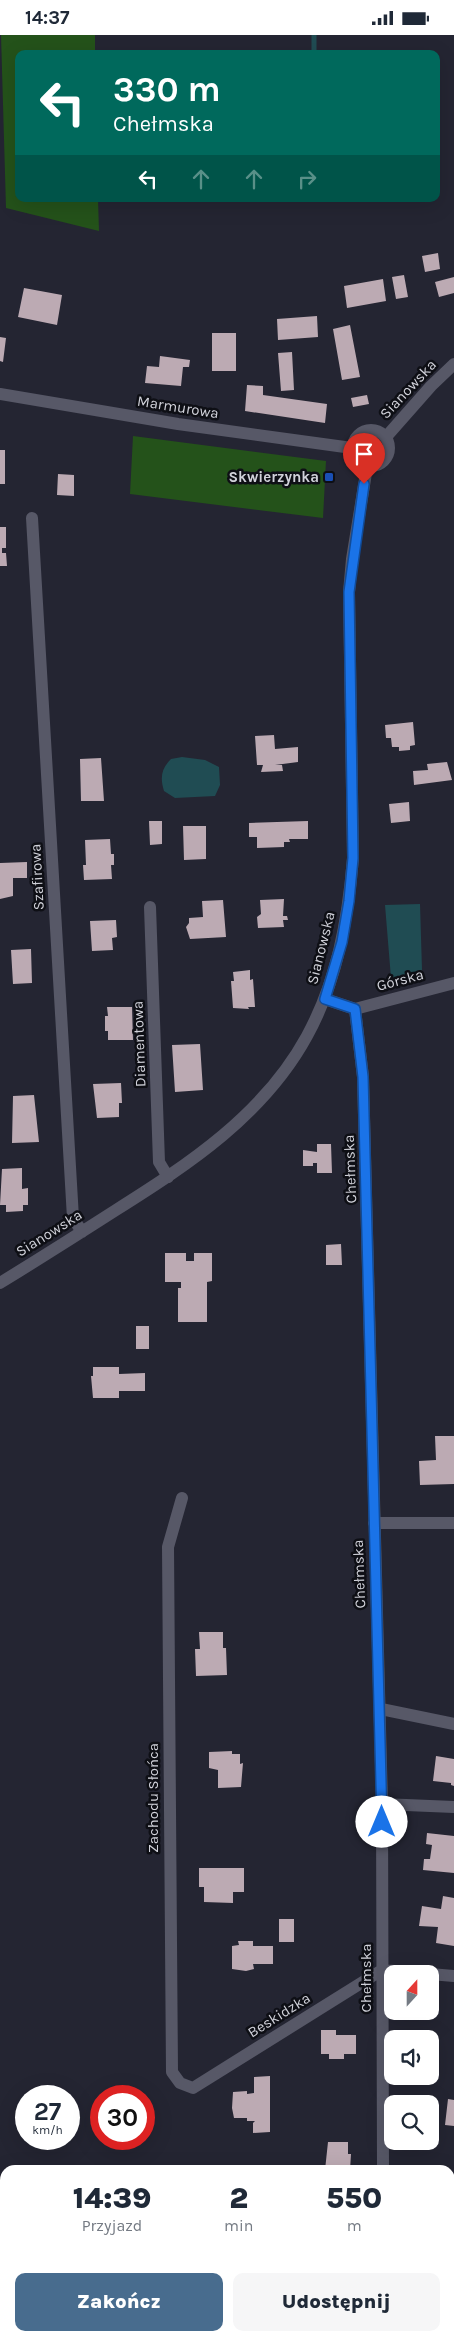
<!DOCTYPE html>
<html lang="pl">
<meta charset="utf-8">
<style>
body{margin:0;font-family:Karla,sans-serif;background:#f6f6f7;color:#1f2937;height:100vh;display:flex;flex-direction:column;font-size:19px;white-space:nowrap}
*{box-sizing:border-box;margin:0}
p{font-size:16px;color:#747a83}
.icon{flex:none;width:28px;height:28px;fill:none;stroke:currentColor;stroke-width:2;stroke-linecap:round;stroke-linejoin:round}
.map{position:relative;flex:1;overflow:hidden}
.panel{position:absolute;left:0px;top:2130px;width:455px;height:176px;display:flex;flex-direction:column;background:#fff;border-radius:15px 15px 0 0;box-shadow:0 5px 20px #0002}
.panel>*{flex:none}
.banner{position:absolute;left:15px;top:15px;width:425px;height:152px;border-radius:10px;box-shadow:0 5px 20px #0002;background:#00695c;color:#fff;overflow:hidden}
.needle{width:32px;rotate:21deg}
.fabs{position:absolute;left:384px;top:1930px;display:grid;gap:10px}
.fabs a{display:grid;place-items:center;width:55px;height:55px;border-radius:10px;background:#fff;box-shadow:0 5px 20px #0002;font-size:25px}
.speed{position:absolute;left:15px;top:2050px;display:flex;gap:10px;font-size:25px;font-weight:700;text-align:center}
.speed>*{display:grid;place-content:center;width:65px;height:65px;border-radius:50%;background:#fff;box-shadow:0 5px 20px #0002;line-height:1}
.speed small{font-size:12px;font-weight:400}
.speed .limit{border:8px solid #d22;background:#fff;color:#111}
.pin{position:absolute;display:grid;place-items:center;width:42px;height:42px;color:#fff;margin:-51px -21px;border-radius:50% 50% 50% 0;rotate:-45deg;box-shadow:0 0 5px #0007}
.pin .icon{rotate:45deg}
.me{position:absolute;width:55px;margin:-28px;rotate:0deg;stroke-linejoin:round;filter:drop-shadow(0 0 4px #0008)}
.turn{display:flex;align-items:center;gap:18px;height:105px;padding:0 15px;font-size:22px}
.turn .icon{width:65px;height:65px;stroke-width:2.5}
.turn b{display:block;font-size:35px;line-height:42px}
.lanes{display:flex;align-items:center;height:48px;padding:0 15px;background:#0003;justify-content:center;gap:25px;direction:ltr}
.lanes .off{opacity:.35}
.eta{display:flex;justify-content:space-evenly;align-items:center;height:85px;text-align:center}
.eta b{font-size:30px;font-weight:800;line-height:35px}
.cta{display:flex;gap:10px;margin-top:auto;padding:10px 15px}
.cta a{flex:1;height:58px;border-radius:10px;background:#486c8e;color:#fff;font-size:20px;font-weight:800;line-height:58px;text-align:center}
.cta a+a{background:#f6f6f7;color:#1f2937}
.status{display:flex;justify-content:space-between;align-items:center;height:35px;padding:0 25px;background:#fff;direction:ltr}
.status svg{height:14px;fill:currentColor}
.map>svg:first-child{display:block}
.green{fill:#24521a}
.water{fill:#204c53}
.lines{fill:none;stroke-linecap:round;stroke-linejoin:round}
.stream{stroke:#204c53;stroke-width:5}
.building{fill:#bcaab3}
.street{stroke:#575867;stroke-width:12}
.route-casing{stroke:#114b97;stroke-width:12}
.route{stroke:#1a73e8;stroke-width:9}
.transit-dot{fill:#1a4fb4;stroke:#0e0f15;stroke-width:2}
.labels{text-anchor:middle;dominant-baseline:central;stroke-width:5;stroke-linejoin:round;paint-order:stroke}
.street-label{font-size:15px;fill:#d1d2da;stroke:#0e0f15}
.poi-label{font-size:15px;font-weight:bold;fill:#d1d2da;stroke:#0e0f15;text-anchor:end}
</style>
<div class="status"><b>14:37</b><svg viewBox="0 0 49 12"><path d="M0 12V9h3v3zM5 12V6h3v6zM10 12V3h3v9zM15 12V0h3v12zM26 1h20v11H26zM47 4h2v5h-2z"/></svg></div>
<div class="map">
<svg width="454" height="2306" viewBox="0 0 454 2306">
<rect width="100%" height="100%" fill="#242532"/>
<path class="green" d="M1,0H95V19H19V164H98L99,196L6,173Z
M133,401L326,426L323,483L130,459Z"/>
<path class="water" d="M182,722L205,725L219,732L220,750L215,761L175,763L164,756C160,743 161,734 171,724Z
M420,869L422,935L415,941L391,943L385,870Z"/>
<g class="lines">
<path class="stream" d="M314,19V0"/>
</g>
<path class="building" d="M438,218L440,234L425,237L422,221Z
M404,240L408,262L396,264L392,242Z
M454,242V258L439,262L435,247Z
M383,244L386,266L347,273L344,251Z
M24,253L62,260L57,290L18,282Z
M317,281L318,302L278,305L277,284Z
M350,290L360,342L342,345L333,294Z
M212,298H236V336H212Z
M0,302L6,303L3,327L0,326Z
M292,317L294,355L281,356L278,318Z
M160,321L190,325L189,332H183L181,351L145,348L147,331L159,332Z
M247,350L263,351V360L327,369L325,388L245,376Z
M367,360L369,369L353,372L351,363Z
M0,415H5V449H0Z
M58,439L74,440V461L57,460Z
M0,492H6V513H2V518H6L7,531H0Z
M413,687L415,710L410,711V715L399,716V712H392L391,703H386L385,690Z
M274,700L275,714L298,712V727L275,730H282L283,736L261,737L263,730H257L255,701Z
M101,723L104,766H81L80,724Z
M447,727L452,745L414,750L413,736L428,735L427,729Z
M409,767L410,786L391,788L389,769Z
M149,786H162V809L150,810Z
M308,786V804H289L290,807H284V812L257,813V802H249V788Z
M183,791H206V824L184,825Z
M110,804L111,819H114V830H111L112,844L84,845L83,830H86L85,805Z
M27,827V843H13V861L0,864V828Z
M284,864L283,881H287L288,885H283L284,892L258,893L257,882L261,879L260,865Z
M223,865L226,902L190,904L186,892L189,888V883L203,882L202,866Z
M116,885L117,902L112,903L113,915L92,916L90,886Z
M31,914L32,948L13,949L11,915Z
M250,935V945L253,944L255,972H248L249,974L233,973L231,946H234L233,937Z
M107,972H132L133,1005H108V996H105V981H108Z
M200,1009L203,1055L175,1057L172,1010Z
M121,1048L122,1068H119V1082L97,1083L93,1049Z
M34,1060L39,1107L12,1108L13,1061Z
M317,1109H331L332,1138H317V1128H313V1131H303V1115L317,1117Z
M22,1133V1154L28,1153V1170H23V1176L6,1177V1170H0L2,1134Z
M341,1209L342,1230H326V1210Z
M165,1218H186V1226H194V1218H212V1246L207,1247V1287H178V1253H181V1247H165Z
M136,1291H149V1314H136Z
M93,1332H119V1339L145,1338V1356H119V1363H93L91,1341H93Z
M435,1401H454V1449L420,1450L419,1426L436,1425Z
M199,1597H223V1613H226L227,1640L196,1641L195,1614H200Z
M232,1716V1719H240V1729L243,1728L241,1752L218,1753V1735L209,1733V1717Z
M436,1721L454,1724V1751L451,1750V1748L433,1746Z
M427,1798L454,1801V1838L423,1835L424,1824H430L432,1810L426,1809Z
M199,1833H244V1857H233V1868L204,1867V1852H199Z
M443,1861L454,1863V1911L436,1908L438,1892L419,1891L422,1871L441,1874Z
M279,1884H294V1907H279Z
M238,1906H253V1911H273V1929H253L254,1934L246,1936L232,1934V1911L239,1910Z
M321,1995H336V2000H356V2019H344V2024H329V2019H321Z
M270,2041V2097L253,2098V2088L255,2086H247V2083H234L232,2073L233,2057L247,2056V2059L254,2058V2042Z
M448,2064L454,2065V2091L445,2090Z
M328,2107H348V2119H351L350,2135H325Z
M450,2141H454V2172H450Z"/>
<g class="lines">
<path class="street" d="M0,359L178,389L352,413
M353 413a18 18 0 1 1 36 0a18 18 0 1 1-36 0Z
M386,402L431,351L454,329
M32,483L73,1183L82,1197
M150,872L159,1127L168,1142
M325,964L355,974L363,1042L382,1769L383,2135
M355,974L454,948
M0,1248C39,1224 77,1200 116,1175C189,1129 264,1080 307,1001C337,946 348,885 353,823L349,557L352,524L367,432
M182,1463L168,1512L172,2037L180,2048L193,2053L382,1935L429,1939
M374,1488H454
M381,1674L454,1689
M382,1769L454,1772
M430,1939L454,1941
M450,2203H454"/>
</g>
<g class="lines">
<defs>
<path id="route" d="M364,449L349,557L353,823L349,866L342,907L325,964L355,974L363,1042L382,1787"/>
</defs>
<use href="#route" class="route-casing"/>
<use href="#route" class="route"/>
</g>
<rect class="transit-dot" x="324" y="437" width="10" height="10" rx="2.5"/>
<g class="labels">
<g class="street-label">
<text transform="translate(408 354) rotate(-47)">Sianowska</text>
<text transform="translate(178 372) rotate(9)">Marmurowa</text>
<text transform="translate(37 842) rotate(-93)">Szafirowa</text>
<text transform="translate(321 913) rotate(-76)">Sianowska</text>
<text transform="translate(400 945) rotate(-15)">Górska</text>
<text transform="translate(139 1009) rotate(-92)">Diamentowa</text>
<text transform="translate(350 1134) rotate(-92)">Chełmska</text>
<text transform="translate(49 1198) rotate(-32)">Sianowska</text>
<text transform="translate(359 1539) rotate(-92)">Chełmska</text>
<text transform="translate(153 1763) rotate(-90)">Zachodu Słońca</text>
<text transform="translate(366 1943) rotate(-90)">Chełmska</text>
<text transform="translate(279 1980) rotate(-32)">Beskidzka</text>
</g>
<g class="poi-label">
<text x="319" y="442">Skwierzynka</text>
</g>
</g>
</svg>
<div class="fabs">
<a><svg class="needle" viewBox="-14 -14 28 28"><path d="M0-13l5 13h-10z" fill="#e53935"/><path d="M0 13l5-13h-10z" fill="#747a83"/></svg></a>
<a><svg class="icon" aria-label="sound" viewBox="0 0 24 24"><path d="M4 9h4l5-4v14l-5-4H4zM17 9q2 3 0 6"/></svg></a>
<a><svg class="icon" aria-label="search" viewBox="0 0 24 24"><circle cx="10" cy="10" r="6"/><path d="M15 15l6 6"/></svg></a>
</div>
<div class="speed"><div>27<small>km/h</small></div><div class="limit">30</div></div>
<div class="pin" style="left:364px;top:449px;background:#d93025"><svg class="icon" aria-label="arrive" viewBox="0 0 24 24"><path d="M6 21V4h12l-3 4 3 4H6"/></svg></div>
<svg class="me" style="left:382px;top:1787px" viewBox="-20 -20 40 40"><circle r="19" fill="#fff"/><path d="M0-13L10 11 0 6-10 11z" fill="#1a73e8"/></svg>
<div class="banner">
<div class="turn"><svg class="icon" aria-label="left" viewBox="0 0 24 24"><path d="M17 20v-9H6M10 6l-5 5 5 5"/></svg><div><b>330 m</b>Chełmska</div></div>
<div class="lanes"><svg class="icon" aria-label="left" viewBox="0 0 24 24"><path d="M17 20v-9H6M10 6l-5 5 5 5"/></svg><svg class="icon off" aria-label="ahead" viewBox="0 0 24 24"><path d="M12 20V5M6 11l6-6 6 6"/></svg><svg class="icon off" aria-label="ahead" viewBox="0 0 24 24"><path d="M12 20V5M6 11l6-6 6 6"/></svg><svg class="icon off" aria-label="right" viewBox="0 0 24 24"><path d="M7 20v-9h11M14 6l5 5-5 5"/></svg></div>
</div>
<section class="panel">
<div class="eta">
<div><b>14:39</b><p>Przyjazd</p></div>
<div><b>2</b><p>min</p></div>
<div><b>550</b><p>m</p></div>
</div>
<div class="cta"><a>Zakończ</a><a>Udostępnij</a></div>
</section>
</div>
